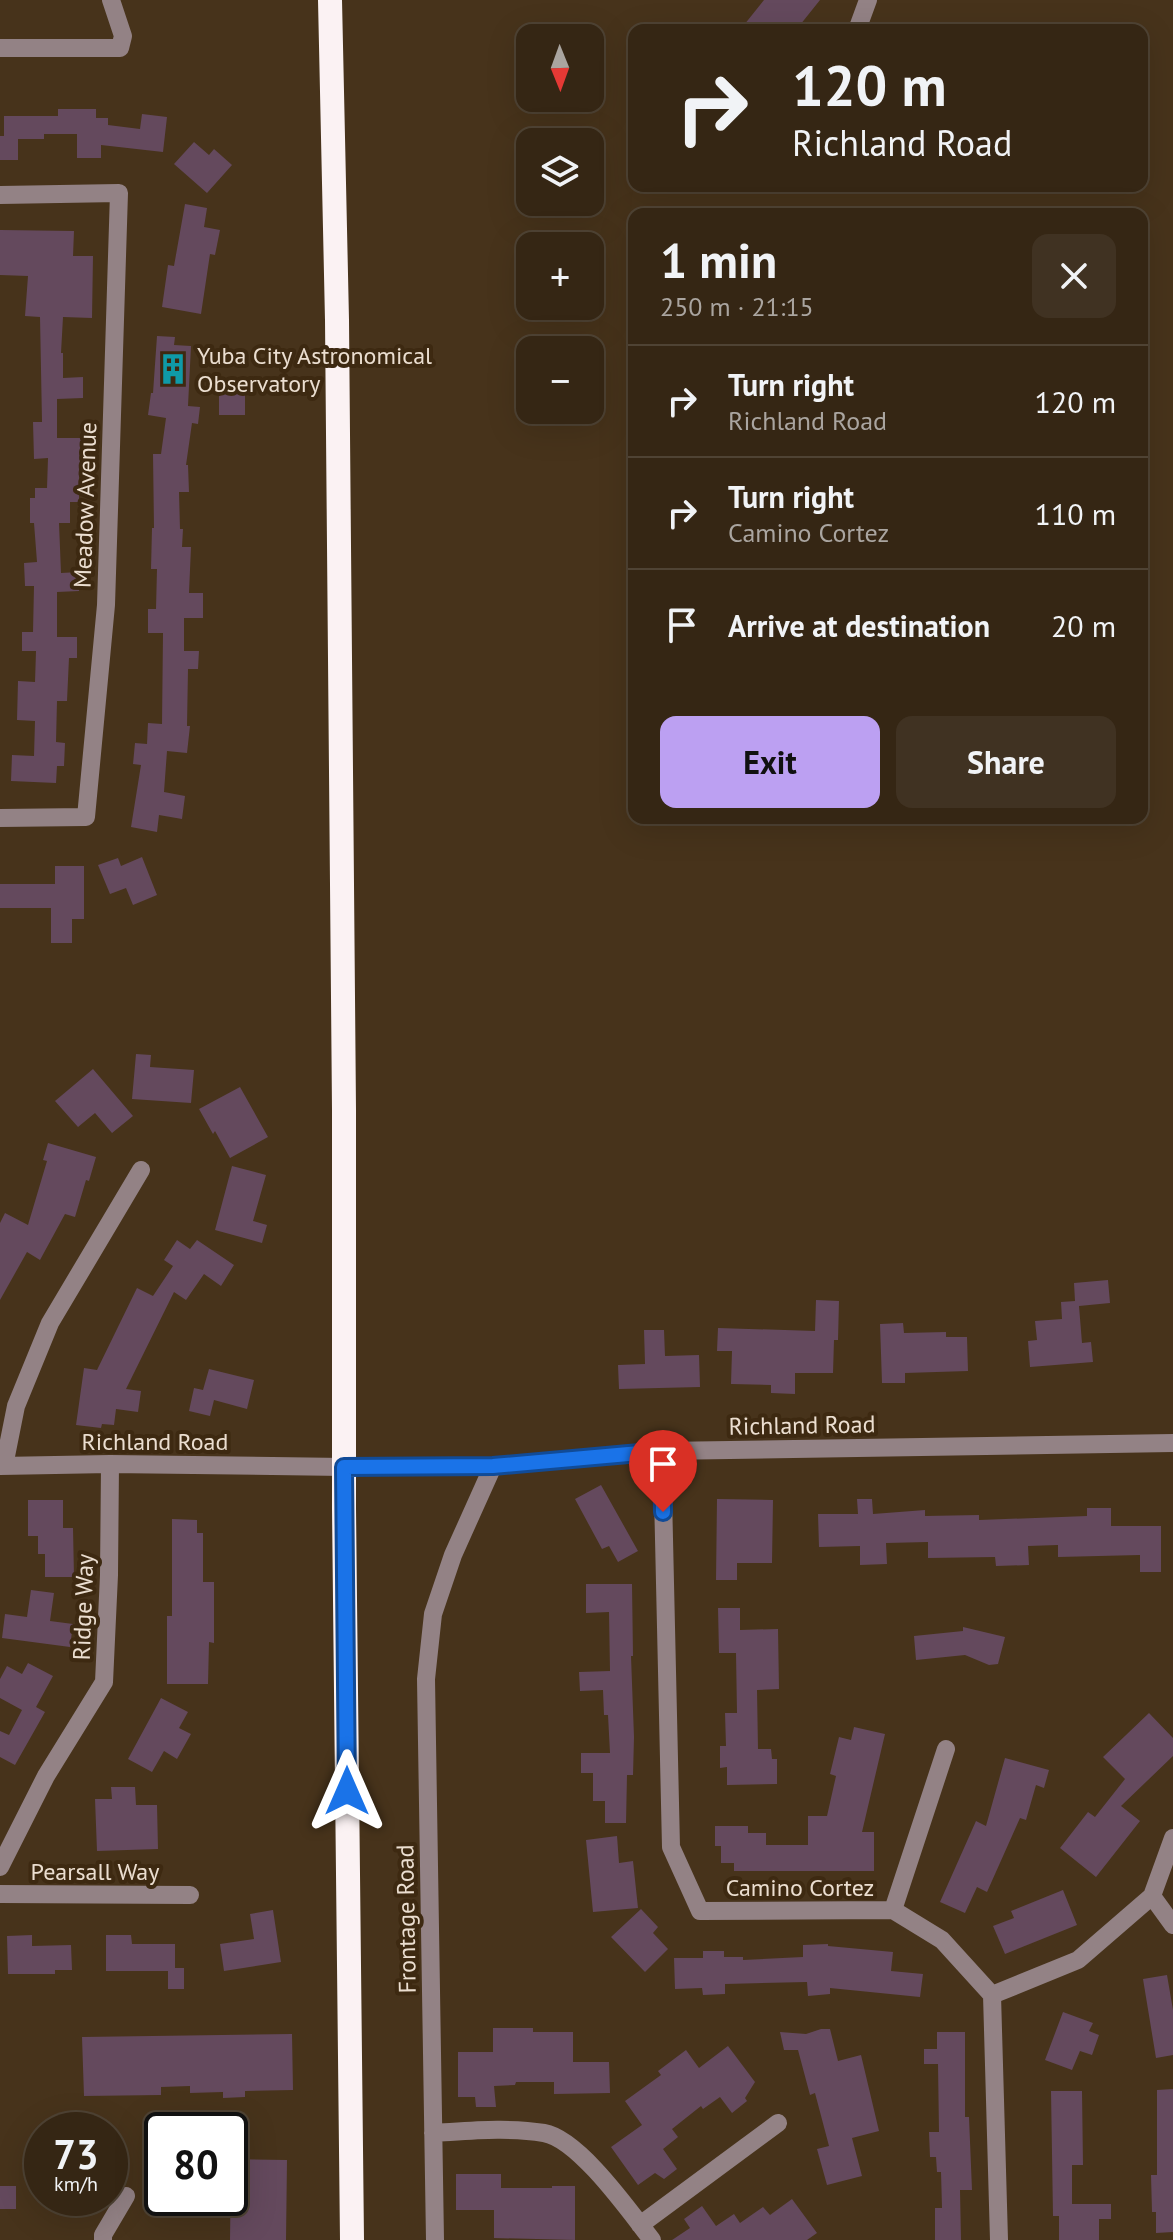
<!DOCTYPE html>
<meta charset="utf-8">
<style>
body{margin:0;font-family:"PT Sans",sans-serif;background:#403222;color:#f1f3f6;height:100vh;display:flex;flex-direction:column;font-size:30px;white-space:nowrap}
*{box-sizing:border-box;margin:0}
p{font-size:26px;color:#aaa5a0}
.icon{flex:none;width:44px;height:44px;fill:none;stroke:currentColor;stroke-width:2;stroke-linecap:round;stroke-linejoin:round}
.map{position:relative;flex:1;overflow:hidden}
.details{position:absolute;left:628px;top:208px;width:520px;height:616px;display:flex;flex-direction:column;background:#352614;border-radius:16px;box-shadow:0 8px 32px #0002,0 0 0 2px #4f4334}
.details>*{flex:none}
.top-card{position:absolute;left:628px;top:24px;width:520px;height:168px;border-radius:16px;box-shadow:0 8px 32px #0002,0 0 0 2px #4f4334;background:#352614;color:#f1f3f6;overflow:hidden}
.needle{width:52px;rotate:179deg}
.buttons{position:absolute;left:516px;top:24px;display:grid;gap:16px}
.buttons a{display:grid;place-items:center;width:88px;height:88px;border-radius:16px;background:#352614;box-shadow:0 8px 32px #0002,0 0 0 2px #4f4334;font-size:40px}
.speed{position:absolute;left:24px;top:2112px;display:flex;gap:16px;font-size:40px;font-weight:700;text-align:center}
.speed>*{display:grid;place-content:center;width:104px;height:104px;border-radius:50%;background:#352614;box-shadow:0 8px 32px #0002,0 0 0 2px #4f4334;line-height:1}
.speed small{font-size:20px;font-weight:400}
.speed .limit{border:4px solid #111;border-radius:12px;background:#fff;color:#111}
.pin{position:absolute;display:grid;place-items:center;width:68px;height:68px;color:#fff;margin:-82px -34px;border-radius:50% 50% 50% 0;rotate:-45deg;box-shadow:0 0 8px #0007}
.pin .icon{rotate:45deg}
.me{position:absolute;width:88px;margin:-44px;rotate:0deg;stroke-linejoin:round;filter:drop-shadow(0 0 6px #0008)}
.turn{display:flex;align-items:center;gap:28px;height:168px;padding:0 32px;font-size:36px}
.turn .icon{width:104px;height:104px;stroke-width:2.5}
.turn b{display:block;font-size:56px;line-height:68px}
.round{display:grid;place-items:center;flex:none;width:84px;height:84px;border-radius:16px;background:#403222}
.overview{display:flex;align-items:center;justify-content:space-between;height:136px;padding:0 32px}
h1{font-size:48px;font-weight:700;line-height:60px}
.action{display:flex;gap:16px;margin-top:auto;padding:16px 32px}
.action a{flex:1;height:92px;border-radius:16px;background:#bca0f2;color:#111;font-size:32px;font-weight:700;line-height:92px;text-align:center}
.action a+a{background:#403222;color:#f1f3f6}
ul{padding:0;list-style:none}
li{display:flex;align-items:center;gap:24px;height:112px;padding:0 32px;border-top:2px solid #4f4334}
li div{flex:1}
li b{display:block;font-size:30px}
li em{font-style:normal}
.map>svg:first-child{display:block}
.building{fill:#64495d}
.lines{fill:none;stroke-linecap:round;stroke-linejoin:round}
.minor{stroke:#938285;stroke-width:18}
.highway{stroke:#fbf2f3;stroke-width:24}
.route-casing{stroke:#114b97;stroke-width:20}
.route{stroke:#1a73e8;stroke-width:14}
.labels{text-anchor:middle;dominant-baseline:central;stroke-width:8;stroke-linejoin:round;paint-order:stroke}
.poi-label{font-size:24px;fill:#ebded0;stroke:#3d2911;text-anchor:start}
.street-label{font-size:24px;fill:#ebded0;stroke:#3d2911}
</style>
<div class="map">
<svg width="1173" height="2240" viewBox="0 0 1173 2240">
<rect width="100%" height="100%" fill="#47331b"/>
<path class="building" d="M764,0H820L796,30H740Z
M58,109H96V118H108V125L140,129L142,114L167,117L163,152L101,145V158H77V134H44V139H18V160H0V136H4V116H58Z
M194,142L209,155L214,149L232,165L207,193L174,164Z
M185,204L207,208L204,227L220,230L215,255L210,254L201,314L162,307L168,265L174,266Z
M0,230L74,231L73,256H93L92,318L63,317L61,353H63V378L83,377V398L57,399V438H89V465H79V502H70V523H59L61,573L79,572V591L57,592V637H77V658H69L67,701H57L56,742L65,743L64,766H57L56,783L11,781L12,755L34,756L35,721L17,720L18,681L35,682L36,651H22V632H33L34,586H25L24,563L37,562L34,523H30V498H35V488H47L48,458L34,459L33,422H42L40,317L25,316L28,276L0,275Z
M157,336L175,337L174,345L191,346L188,406L200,407L198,424L192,423L186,465H188L189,492H179L180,529H183L182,547H191L189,593H203V618H184V651H199L198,669H188L187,726H190L187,753L167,751L164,792L185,796L182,819L159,815L157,832L131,827L141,765L133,764L135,743L147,744L148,723L162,724L163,633H148V609H156L157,569H151L152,528H154L153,454H161L166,418L148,415L151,393H153Z
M219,390H245V415H219Z
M142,857L157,895L133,905L126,888L110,894L98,865L118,858L121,866Z
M55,866H84V919H72V943H51V908H0V884H55Z
M136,1054L151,1055L150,1067L194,1070L191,1103L132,1099Z
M93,1069L133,1116L112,1133L95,1113L78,1127L55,1101Z
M240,1087L268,1137L230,1158L215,1131L213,1134L199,1109Z
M48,1143L96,1157L89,1181L86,1180L75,1217L65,1214L40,1260L27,1252L0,1300V1223L5,1213L28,1225L47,1161L43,1160Z
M232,1166L266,1175L253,1221L267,1225L262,1243L215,1230Z
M177,1240L190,1249L197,1240L234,1265L221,1286L204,1274L186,1300L174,1292L126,1389L141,1391L138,1412L116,1409L114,1425L102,1424L101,1428L76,1425L84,1368L97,1370L137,1288L153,1296L173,1266L164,1260Z
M1108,1280L1110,1303L1079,1306L1082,1343L1091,1342L1093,1362L1030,1367L1028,1341L1037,1340L1035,1321L1062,1319L1061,1302L1075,1301L1074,1283Z
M816,1300L839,1301L838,1340H834L833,1373H795V1394L771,1393V1385L731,1384L732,1351H717L718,1328L815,1331Z
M903,1323L904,1333L946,1332V1337H967L968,1371L905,1373V1383H882L880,1324Z
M644,1330H664L665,1356L699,1355L700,1387L619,1389L618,1365L645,1364Z
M209,1369L254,1380L247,1409L214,1400L210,1416L189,1411L194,1388L203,1390Z
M601,1485L638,1551L618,1562L609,1546L602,1549L575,1499Z
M717,1499L773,1500L772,1563H737V1580H716Z
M857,1499H872L873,1514L925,1510V1516L979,1515V1520L1087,1516V1508H1111V1526H1161V1572H1140V1555L1058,1557V1545L1028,1546L1029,1565L996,1566L995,1557L928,1558V1542L886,1543L887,1564L860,1565V1546L819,1547L818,1514H858Z
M28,1500H63V1528H73L74,1577H45V1554H38V1536H28Z
M172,1519L197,1520V1533H203V1582H214V1643L209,1642L208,1684H167V1616H172Z
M586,1584H632L633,1656H631L634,1737L633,1775H627L626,1823H605V1801H593V1773H581V1753H610L608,1715H604L603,1690L580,1691L579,1672L610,1671L609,1612L586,1613Z
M31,1590L54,1593L50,1621L73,1624L70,1647L2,1638L5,1614L27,1617Z
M718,1608H740V1630L778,1629L779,1689L757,1690L758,1749H771L772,1759H777V1784L727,1785V1767L720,1768V1746H726L725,1713H737L736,1653H719Z
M963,1627L1005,1637L998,1664L989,1665L965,1655L916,1660L914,1636L963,1631Z
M28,1663L53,1676L36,1707L45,1712L15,1765L0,1757V1731L9,1735L22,1710L0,1698V1679L7,1666L22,1674Z
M161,1698L188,1712L179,1728L191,1734L177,1759L164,1751L152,1772L128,1759Z
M1149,1713L1173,1738V1756L1121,1806L1140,1821L1096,1877L1060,1848L1088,1812L1095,1817L1125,1779L1103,1757Z
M854,1727L885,1734L862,1832H874V1871H734V1863H721V1846H715V1826H748V1833H766V1845H808V1816H827L836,1776L830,1774L839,1737L851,1740Z
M1005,1758L1049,1770L1044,1788L1036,1785L1026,1820L1020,1818L987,1892L977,1887L965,1913L940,1902L976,1821L986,1826Z
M111,1787H135L136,1805H157L158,1849L97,1851L95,1799H112Z
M617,1836L619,1863L633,1861L638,1908L593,1912L586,1840Z
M1063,1890L1077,1925L1005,1954L993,1926L1014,1918L1011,1911Z
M641,1909L658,1927L653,1933L668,1949L645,1972L611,1937Z
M273,1910L281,1962L224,1971L220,1944L254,1939L250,1914Z
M32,1935V1946L71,1945L72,1970H55V1974H8L7,1936Z
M106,1935H131L132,1944H175V1968H184V1989H168V1971H106Z
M828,1944V1946L893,1952L891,1971L923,1974L920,1997L830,1988V1994L808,1996L807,1982L725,1984V1994L703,1995L702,1988L675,1989L674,1958H703V1951H724V1957H743V1960L803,1957V1945Z
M1167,1975L1173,2010V2055L1156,2058L1143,1979Z
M1063,2012L1093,2023L1089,2031L1099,2035L1092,2055L1080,2051L1072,2070L1045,2060Z
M493,2028H533V2032H573V2062H609L610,2093L554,2094V2082H516L515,2085L494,2086L496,2107H476L475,2097H458V2052H493Z
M821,2029H830L838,2061L861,2055L879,2131L852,2138L862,2176L827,2185L817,2149L829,2146L815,2093L810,2095L798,2050H784L780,2032L806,2034Z
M937,2032H965V2117H969L972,2190H960L961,2240H935V2208H942L941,2172H937L936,2157H930L929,2132H939L938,2064H924V2049H937Z
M292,2034L293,2090L245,2091V2097L223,2098V2092L190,2093V2086L161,2087V2095L84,2096L82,2037Z
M728,2046L755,2082L745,2098L747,2101L732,2113L720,2097L703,2109L701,2106L672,2129L678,2137L663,2149L677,2169L664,2179L655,2173L638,2185L611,2147L642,2125L625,2101L661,2075L658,2071L686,2050L699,2068Z
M1173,2089V2232L1156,2233V2212H1152L1151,2175H1157V2090Z
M1051,2091H1082L1083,2165H1072V2204H1111V2219H1099V2240H1059V2216H1053Z
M231,2159L287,2160L286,2240H230Z
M456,2174H501V2188H552V2186H575V2240L494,2238V2210H456Z
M0,2186H16V2209H0Z
M792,2199L817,2233L807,2240H672L690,2228L684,2219L702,2206L716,2226L734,2214L740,2223L763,2207L770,2215Z"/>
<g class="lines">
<path class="minor" d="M857,30L868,0
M0,48H120L123,36L111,0
M0,195L119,193L106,605L86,817L0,818
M662,1451L671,1847L700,1911L893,1910L942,1940L992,1995L999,2240
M0,1466L110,1464L344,1467L493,1466L662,1451L1173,1443
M4,1466L16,1406L50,1323L141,1170
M0,1867L46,1776L104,1682L109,1575L110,1464
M0,1894L190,1895
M1152,1896L1173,1925
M893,1910L946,1749
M992,1995L1078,1960L1152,1896L1173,1838
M433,2133C469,2131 508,2127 544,2133C579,2139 630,2212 652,2240
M640,2225L778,2123
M103,2240V2235L126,2196
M435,2240L426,1679L433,1614L453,1555L493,1466"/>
<path class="highway" d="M330,0L337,320L344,1110V1508L352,2240"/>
</g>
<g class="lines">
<defs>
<path id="route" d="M347,1791L344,1467L493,1466L662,1451L663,1512"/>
</defs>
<use href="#route" class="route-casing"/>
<use href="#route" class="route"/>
</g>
<defs>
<symbol id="building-bare" viewBox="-9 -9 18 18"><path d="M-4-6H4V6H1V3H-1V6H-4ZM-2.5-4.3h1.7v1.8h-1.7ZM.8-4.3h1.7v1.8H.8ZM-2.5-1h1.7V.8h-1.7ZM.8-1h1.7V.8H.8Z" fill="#0f9aa8" stroke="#3d2911" stroke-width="2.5" paint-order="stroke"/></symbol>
</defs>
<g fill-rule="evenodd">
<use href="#building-bare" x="151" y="347" width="44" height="44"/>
</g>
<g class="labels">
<g class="poi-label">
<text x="197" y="355">Yuba City Astronomical<tspan x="197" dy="28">Observatory</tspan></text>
</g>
<g class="street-label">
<text transform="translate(85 505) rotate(-88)">Meadow Avenue</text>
<text transform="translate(802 1425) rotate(-1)">Richland Road</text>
<text x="155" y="1441">Richland Road</text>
<text transform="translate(83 1607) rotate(-88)">Ridge Way</text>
<text x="95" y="1871">Pearsall Way</text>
<text x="800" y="1887">Camino Cortez</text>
<text transform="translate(406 1919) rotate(-91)">Frontage Road</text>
</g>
</g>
</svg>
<div class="buttons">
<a><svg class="needle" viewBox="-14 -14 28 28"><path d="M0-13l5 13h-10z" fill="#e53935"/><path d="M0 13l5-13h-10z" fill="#aaa5a0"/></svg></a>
<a><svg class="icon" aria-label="layers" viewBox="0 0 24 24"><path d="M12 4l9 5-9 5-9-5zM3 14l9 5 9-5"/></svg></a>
<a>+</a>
<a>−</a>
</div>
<div class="speed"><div>73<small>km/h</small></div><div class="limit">80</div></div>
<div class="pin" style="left:663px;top:1512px;background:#d93025"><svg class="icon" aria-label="arrive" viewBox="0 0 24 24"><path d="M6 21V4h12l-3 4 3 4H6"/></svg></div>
<svg class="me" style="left:347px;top:1791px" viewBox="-20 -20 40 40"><path d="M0-17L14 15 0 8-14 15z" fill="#1a73e8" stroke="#fff" stroke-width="4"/></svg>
<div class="top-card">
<div class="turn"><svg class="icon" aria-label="right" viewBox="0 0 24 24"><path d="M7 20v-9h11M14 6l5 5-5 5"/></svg><div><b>120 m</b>Richland Road</div></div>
</div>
<section class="details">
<div class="overview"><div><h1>1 min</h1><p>250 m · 21:15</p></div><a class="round"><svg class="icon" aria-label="close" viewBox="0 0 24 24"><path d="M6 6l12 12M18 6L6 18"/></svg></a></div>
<ul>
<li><svg class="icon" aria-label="right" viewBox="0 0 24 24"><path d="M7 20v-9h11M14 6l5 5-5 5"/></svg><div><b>Turn right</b><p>Richland Road</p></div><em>120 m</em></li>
<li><svg class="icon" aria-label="right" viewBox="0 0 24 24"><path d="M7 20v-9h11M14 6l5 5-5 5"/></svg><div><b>Turn right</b><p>Camino Cortez</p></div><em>110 m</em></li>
<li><svg class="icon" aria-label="arrive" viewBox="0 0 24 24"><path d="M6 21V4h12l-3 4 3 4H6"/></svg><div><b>Arrive at destination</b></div><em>20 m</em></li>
</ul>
<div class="action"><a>Exit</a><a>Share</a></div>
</section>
</div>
